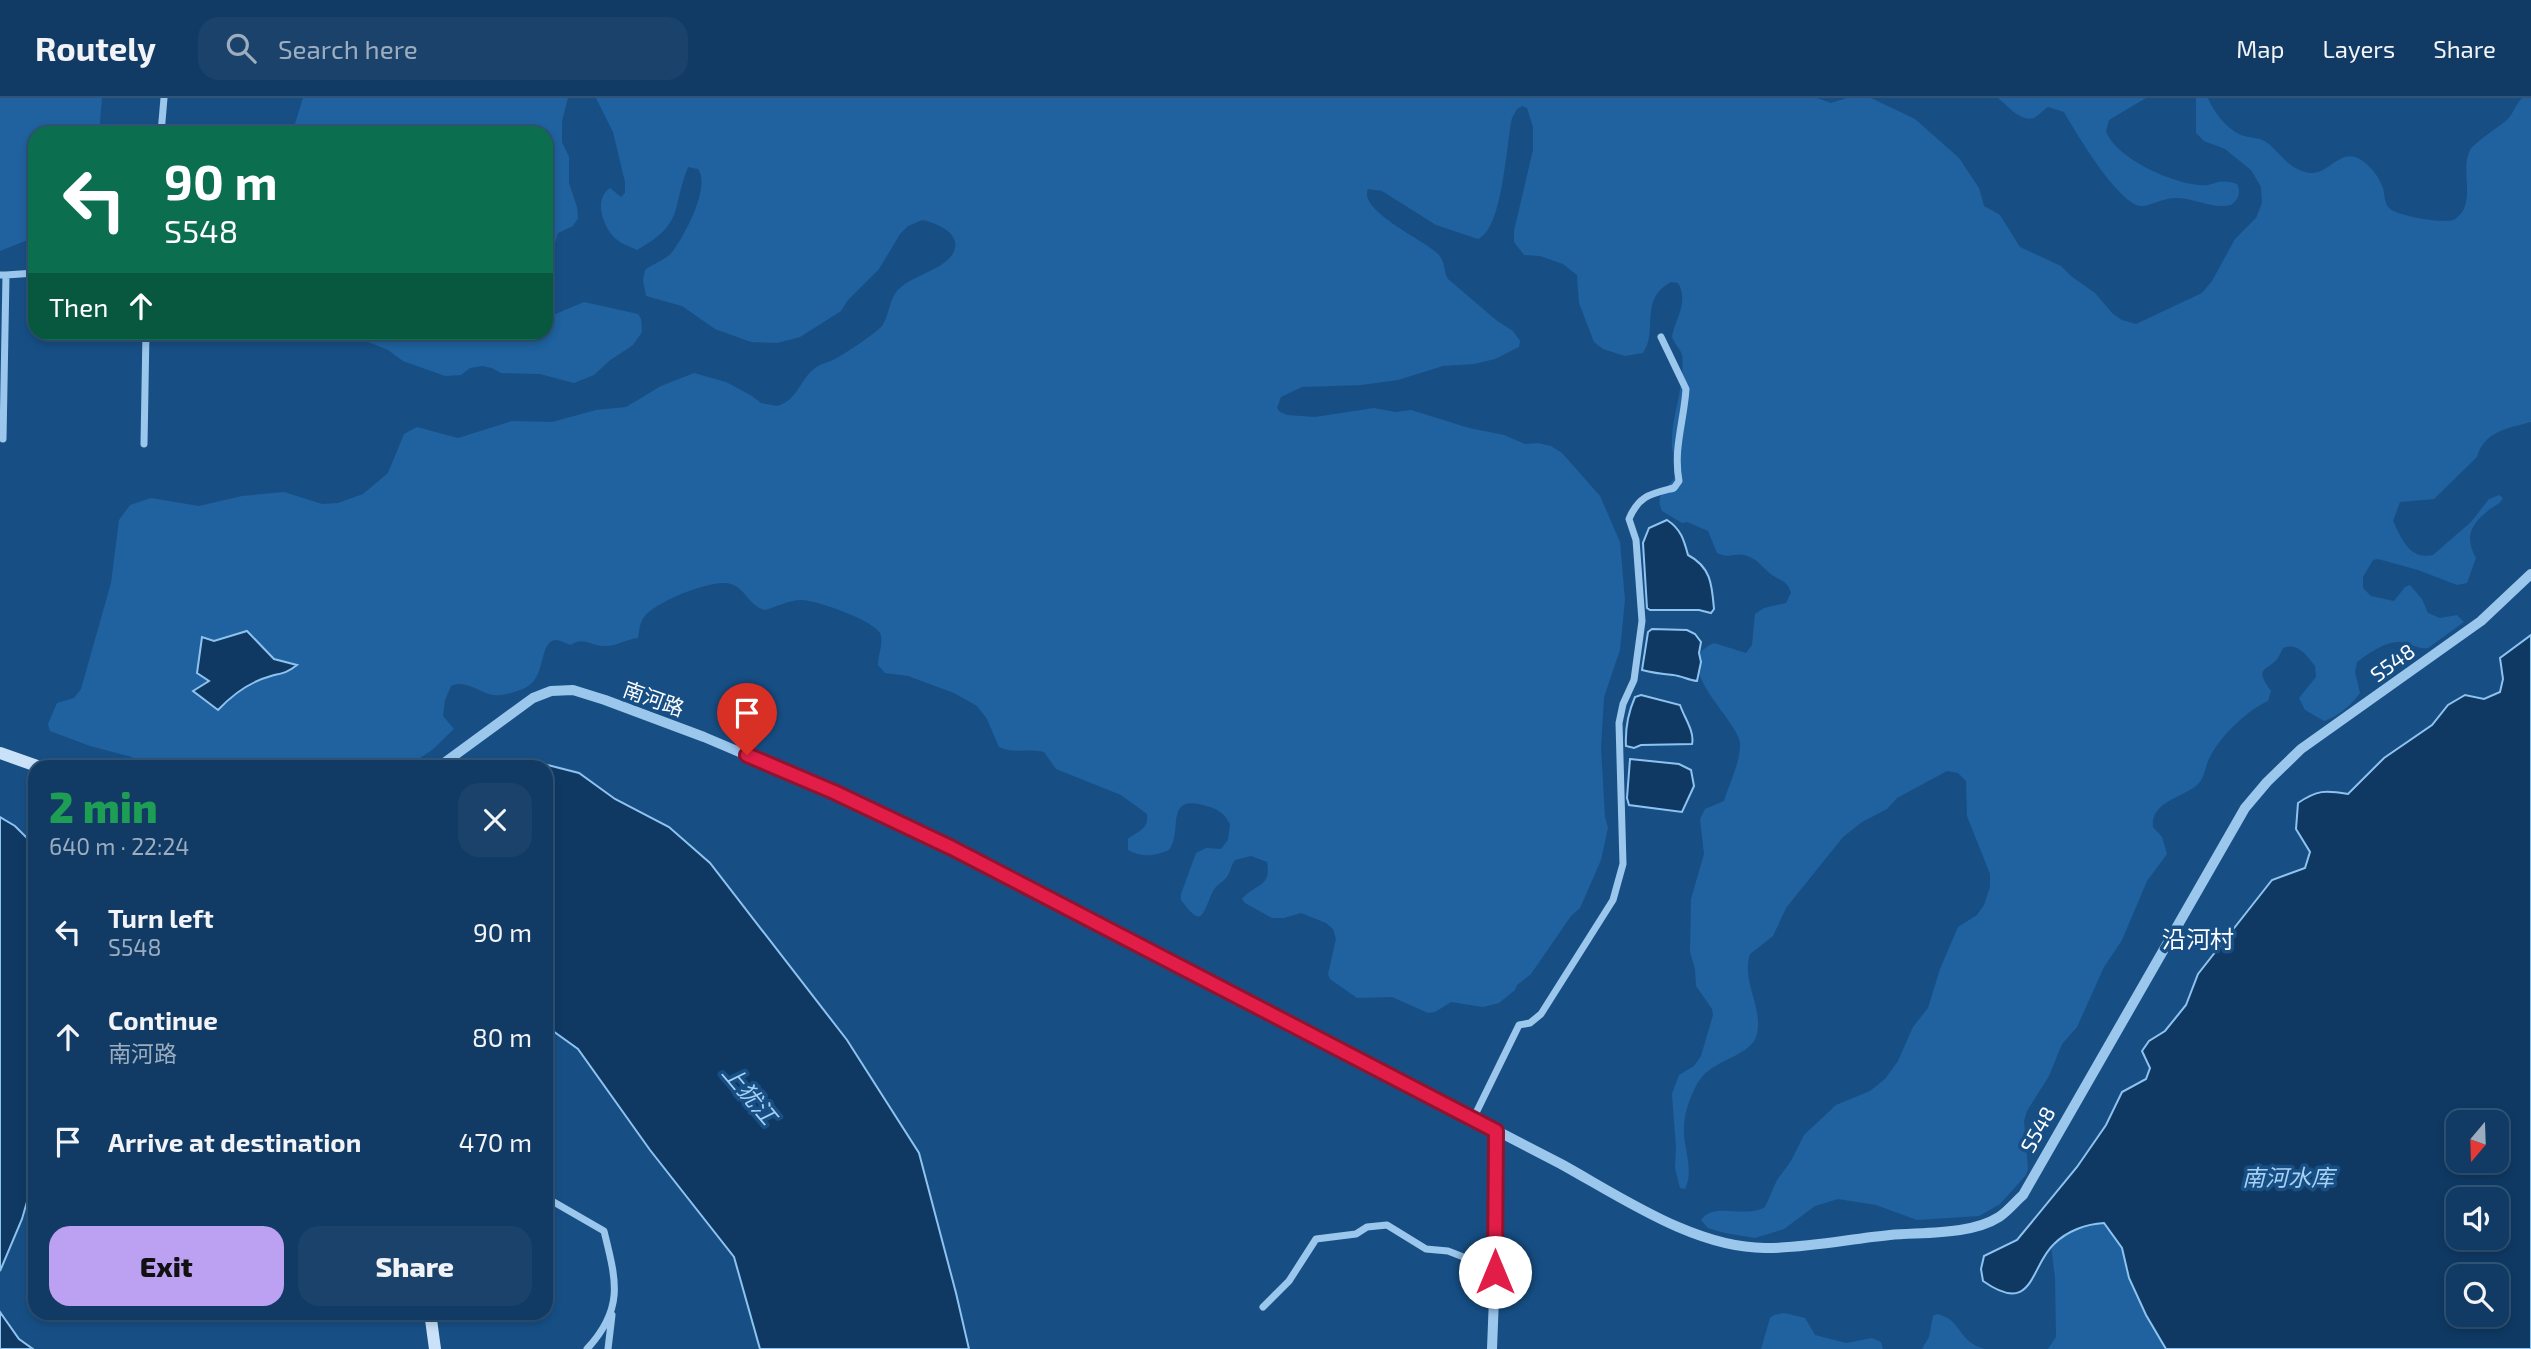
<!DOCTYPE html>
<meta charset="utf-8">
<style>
body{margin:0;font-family:"Exo 2","Noto Sans SC",sans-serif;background:#1a426a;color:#f1f3f6;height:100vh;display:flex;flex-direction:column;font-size:26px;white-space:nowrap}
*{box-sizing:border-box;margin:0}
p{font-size:23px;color:#9cadbf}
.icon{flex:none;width:38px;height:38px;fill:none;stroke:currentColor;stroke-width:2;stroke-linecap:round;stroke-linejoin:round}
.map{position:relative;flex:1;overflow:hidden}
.drawer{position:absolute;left:28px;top:662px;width:525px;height:560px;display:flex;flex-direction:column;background:#113b64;border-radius:21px;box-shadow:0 4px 10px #0003,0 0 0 2px #305578}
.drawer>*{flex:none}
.top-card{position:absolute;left:28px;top:28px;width:525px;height:214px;border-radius:21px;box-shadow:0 4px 10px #0003,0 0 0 2px #305578;background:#0b6e4f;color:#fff;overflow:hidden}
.needle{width:46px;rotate:199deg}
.controls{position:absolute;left:2446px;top:1012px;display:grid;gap:14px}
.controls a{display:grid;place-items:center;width:63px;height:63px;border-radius:14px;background:#113b64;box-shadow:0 4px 10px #0003,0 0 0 2px #305578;font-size:35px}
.pin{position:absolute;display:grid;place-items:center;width:60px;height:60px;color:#fff;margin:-72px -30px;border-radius:50% 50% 50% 0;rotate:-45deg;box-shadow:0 0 7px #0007}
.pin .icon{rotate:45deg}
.me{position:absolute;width:77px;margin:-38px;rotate:0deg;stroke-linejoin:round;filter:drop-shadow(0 0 5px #0008)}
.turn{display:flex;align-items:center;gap:24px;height:147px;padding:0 21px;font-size:32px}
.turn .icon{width:91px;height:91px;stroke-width:2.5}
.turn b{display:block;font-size:49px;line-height:60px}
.then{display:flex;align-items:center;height:66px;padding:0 21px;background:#0003;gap:14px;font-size:26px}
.round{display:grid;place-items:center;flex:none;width:74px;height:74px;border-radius:21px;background:#1a426a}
.overview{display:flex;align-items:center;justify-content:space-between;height:119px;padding:0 21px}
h1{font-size:42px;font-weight:800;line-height:52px;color:#1e9e55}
.primary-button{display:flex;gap:14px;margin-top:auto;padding:14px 21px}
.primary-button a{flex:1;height:80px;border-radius:21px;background:#bca0f2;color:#111;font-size:28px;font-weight:800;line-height:80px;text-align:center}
.primary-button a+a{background:#1a426a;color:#f1f3f6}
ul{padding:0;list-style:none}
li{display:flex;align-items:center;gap:21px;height:105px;padding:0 21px}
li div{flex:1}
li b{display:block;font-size:26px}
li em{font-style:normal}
header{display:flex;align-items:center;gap:42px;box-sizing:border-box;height:98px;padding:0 35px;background:#113b64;border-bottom:2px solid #305578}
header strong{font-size:33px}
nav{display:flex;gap:38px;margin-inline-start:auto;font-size:24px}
.search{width:490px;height:63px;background:#1a426a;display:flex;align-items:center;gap:18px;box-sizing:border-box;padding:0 24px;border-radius:21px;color:#9cadbf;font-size:26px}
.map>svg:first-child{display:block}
.green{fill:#1f629f}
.water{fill:#0f3963;stroke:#8ec3f0;stroke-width:2;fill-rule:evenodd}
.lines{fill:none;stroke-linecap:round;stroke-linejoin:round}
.minor{stroke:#9cc7ed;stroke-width:7}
.tertiary{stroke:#9cc7ed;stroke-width:10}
.secondary{stroke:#c9e1f9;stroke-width:12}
.route-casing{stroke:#92132f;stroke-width:18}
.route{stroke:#e11d48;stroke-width:12}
.labels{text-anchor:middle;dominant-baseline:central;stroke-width:7;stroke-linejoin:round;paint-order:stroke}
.street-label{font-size:21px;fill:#fff;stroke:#174f85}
.water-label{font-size:23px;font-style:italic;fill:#a7d0f5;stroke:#174f85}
.quarter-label{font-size:24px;fill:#fff;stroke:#174f85}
</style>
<header>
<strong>Routely</strong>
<div class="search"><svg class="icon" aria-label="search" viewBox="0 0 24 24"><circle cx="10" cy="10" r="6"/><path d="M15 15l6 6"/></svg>Search here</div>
<nav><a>Map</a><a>Layers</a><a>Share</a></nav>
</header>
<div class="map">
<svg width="2531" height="1251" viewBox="0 0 2531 1251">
<rect width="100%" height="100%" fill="#174f85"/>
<path class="green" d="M0,0H102L99,35H35V139L0,153Z
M303,0H568L562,23V44L569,59V85L577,109L578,120L573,128L558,135L552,155L546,158V35H302L294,29Z
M596,0H1817L1831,5L1847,0H1871L1915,21L1959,60L1979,90L1984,108L2000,117L2020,149L2061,168L2071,178L2095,195L2113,216L2122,222L2136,226L2202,195L2212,183L2235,141L2256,120L2262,105L2261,89L2251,72L2225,51L2204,43L2196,35V0H2208C2214,15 2228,33 2244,38C2252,40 2262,40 2269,46C2282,58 2291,73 2311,75C2327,76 2339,54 2355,59C2367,63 2379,78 2383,90C2385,97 2384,105 2389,110C2396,118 2448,127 2455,121C2478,105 2459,73 2470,52C2474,45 2500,28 2507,22C2513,16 2516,6 2522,0H2531V324C2509,330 2484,333 2477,359L2434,401L2400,404L2393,423C2402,441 2409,462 2433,457L2471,424L2489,401L2499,397L2503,400C2500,406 2496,407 2490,411C2471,426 2464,438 2476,460L2467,485L2457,487L2418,472L2378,461L2373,462L2363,479V490L2371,498L2394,503L2405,489L2410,487L2422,501L2428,515L2440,520L2457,517L2464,524L2428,550C2417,552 2410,544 2400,544C2385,543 2368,556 2357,564L2355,574L2360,595C2352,606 2338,619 2324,623L2305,612L2299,600L2316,579L2315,568C2307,558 2298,544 2283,550C2281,553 2280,557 2278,560C2267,574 2253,568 2271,593L2268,603C2246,613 2218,640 2208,663C2205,671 2204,681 2197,687C2182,700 2150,704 2153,729L2162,739L2167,756L2147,783L2122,842L2104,869L2077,929L2062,946L2049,978L2027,1013L2024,1023L2028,1071L2026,1077L2000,1106L1979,1118L1917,1122L1876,1107L1838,1101L1815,1108L1784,1131L1755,1140L1725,1135L1708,1130L1701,1122C1714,1103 1747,1121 1765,1109L1777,1082L1791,1063L1804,1037L1836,1007L1870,993L1885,981L1898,963L1913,929L1928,910L1940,871L1958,829L1977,817L1984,807L1990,789V776L1967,718L1966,683L1958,675L1947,673L1897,700L1887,711L1862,724L1843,739L1786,810L1773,838L1750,856C1741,883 1763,908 1757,936C1751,960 1711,960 1697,986C1690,999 1685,1013 1684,1027C1682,1048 1695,1071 1685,1091L1680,1090L1675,1070L1676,1050L1672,996L1679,977L1694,968L1701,958L1713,917L1712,911L1696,888L1695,871L1690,854L1691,801L1704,756L1700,721L1705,711L1724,703C1729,686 1741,663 1740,645C1737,620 1666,565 1714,545L1746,555L1752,547L1755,516L1764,510L1786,505L1791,495C1788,483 1781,483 1772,477C1762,470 1758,460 1744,457C1733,455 1731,461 1717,455L1708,433L1687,424L1682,425L1662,413C1652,392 1676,389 1677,371C1677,363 1672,357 1672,349C1670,319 1686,288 1682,257C1680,250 1674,246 1672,238C1676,220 1689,203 1678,185L1671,184C1638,202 1659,232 1643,255L1625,258L1603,251L1594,244L1579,205L1577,177L1563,166L1540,158L1524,157L1514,144V133L1533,52V29L1527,10L1522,8L1517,11L1512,20C1506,46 1503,131 1478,141L1436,127L1382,93L1368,91C1358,113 1425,142 1438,156C1446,164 1443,173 1448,181L1496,222L1513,233L1520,243L1519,249L1495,261L1474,266L1443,268L1398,282L1361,287L1302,289L1281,299L1277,310L1280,314L1287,317L1315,319L1374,310L1395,314L1411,312L1469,330L1504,337L1525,346L1538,345L1551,348L1562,355L1600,398L1620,444L1625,502L1620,552L1604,599L1601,650L1605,719L1608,730L1601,762L1580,810L1571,818L1531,876L1517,887L1515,892L1499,905L1483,909L1451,904L1435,914L1428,915L1392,899L1357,900L1330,881L1328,876L1336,841L1333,831L1326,825L1301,815L1284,820H1272L1245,805L1242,801C1254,786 1272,790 1267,764L1251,758L1235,762C1231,767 1231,772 1228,777C1224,784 1217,786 1213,793C1202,816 1203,832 1181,802V796L1196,755L1206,750L1221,751L1228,742L1230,726C1223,713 1217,711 1203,707C1164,697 1183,734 1169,752C1154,758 1143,760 1128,752V741C1138,733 1149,732 1147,716L1121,697L1056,671L1044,654C1029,650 1014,656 999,649L987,621L977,608L954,595L908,578L885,575L878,567C878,557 884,544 880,535C873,522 816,502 801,502C789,502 776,509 765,512C749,508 746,491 731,486C713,480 655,504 644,519C640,524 639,533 638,540C626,541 615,549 604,548C591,548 583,538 571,547C567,546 560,542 556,542C538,543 547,580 525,590C516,594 502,598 493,597C479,595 466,581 451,588L445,602L443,618L454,631L432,652L408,668H139L132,659L90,648L50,633L48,626L57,605L74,600L81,591L111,485L119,422L130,407L151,400L199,408L242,398L284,394L322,406L338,405L363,396L388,375L404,336L417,329L458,340L512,323L552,324L596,312L626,309L661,288L694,275L726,284L752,298L761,305L777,308C798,302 799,283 814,271C819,266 827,265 833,262C842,258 876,235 882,228C890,217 889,199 900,190C915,176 951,170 955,150C959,134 934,124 922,122L908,128L900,136L879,171L848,202L841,213L800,239L777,245L751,244L715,231L682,208L646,198L643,182L645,172C654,165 666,162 673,153C685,137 711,88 698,71L688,69C671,112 685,125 637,152C631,149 622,146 616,141C603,130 593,101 610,90L621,99L625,95V84L613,34Z
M1998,0H2146L2109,22L2106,33C2115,60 2172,85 2199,87C2215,89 2217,79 2237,86C2241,94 2239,101 2231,107C2212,111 2197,101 2178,100C2164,99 2151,108 2142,108C2119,108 2075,33 2064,14L2048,9C2043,12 2038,18 2034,20C2020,24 2007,7 1998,0Z
M584,204L638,216L641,221L642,234L633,247L609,263L594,277L574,285L540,276L501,275L492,270L482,268L470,270L461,277L445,278L403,263L388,252L363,242L358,235L546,234V220Z
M2104,1125L2122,1150L2129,1180L2166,1251H2048L2056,1239L2055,1180L2051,1148C2067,1135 2084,1127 2104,1125Z
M1784,1215L1805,1220L1815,1237L1846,1245L1872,1240L1881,1244L1883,1251H1761L1770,1220L1774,1217Z
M1937,1216C1962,1221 1957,1244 1985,1251H1922L1929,1239L1933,1218Z"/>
<path class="water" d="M1667,422C1681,431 1684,442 1688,457C1711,469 1712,487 1714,511L1711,515L1699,512H1650L1647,510L1643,445L1649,430Z
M1652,531L1687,532L1695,536L1701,544L1699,555L1701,564L1697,583C1688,582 1682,578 1673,577C1662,576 1653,575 1642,572L1648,534Z
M247,533L274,561L297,567C287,575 282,575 271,578C249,584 233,596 218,612L193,593L209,583L197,575L202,539L214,543Z
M2531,537V1251H2166L2146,1217L2129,1180L2122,1150L2104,1125C2086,1126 2067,1133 2054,1146C2030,1168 2034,1219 1983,1183L1981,1171L1984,1158L2017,1142L2077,1069L2106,1027L2122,994L2146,981L2150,970L2142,953L2149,943L2165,933L2186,907L2198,876L2272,782L2305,770L2310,754L2296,731L2298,705C2317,692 2325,692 2348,696L2384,660L2432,627L2448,607L2465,597L2484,601L2500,594L2503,581L2500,560ZM2459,1024H2497V1062H2459ZM2459,1101H2497V1139H2459ZM2459,1178H2497V1216H2459Z
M1641,597L1680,607C1684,619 1695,634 1692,646L1641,647L1634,650L1626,648C1625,630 1628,615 1635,599Z
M1630,661L1679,666L1691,672L1694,688L1682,714L1629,707L1627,700Z
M536,664L579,675L615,701L669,729L710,765L847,942L919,1055L956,1195L969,1251H760L734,1159L650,1052L578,951L546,928V668H526Z
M0,719L15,728L35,748V1076L22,1121L0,1173Z
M0,1214L19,1241L33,1251H0Z"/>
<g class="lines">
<path class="minor" d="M161,35L164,0
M0,177H6L3,341
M6,177L35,175
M144,346L146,234
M1473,1021L1519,927L1530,925L1541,916L1613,802L1623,766L1619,625L1623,606L1634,582L1642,523L1636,442L1629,421C1639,397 1651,396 1674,390L1679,383C1673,351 1684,323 1686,291L1661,239
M546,1094L552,1103L604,1133C616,1182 625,1210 587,1251
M1263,1209L1289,1183L1316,1141L1356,1136L1367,1129L1387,1127L1426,1151L1448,1153L1466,1160L1495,1165
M608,1251L612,1217"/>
<path class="tertiary" d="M440,668L533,600L551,593L573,592L605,602L704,639L834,694L952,750L1561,1066C1621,1099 1696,1151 1767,1150C1808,1150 1849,1141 1890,1137C1923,1134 1971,1137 1999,1119C2008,1113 2015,1104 2023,1097L2245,710L2267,684L2301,651L2481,523L2531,476
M1492,1251L1495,1174L1496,1033"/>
<path class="secondary" d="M0,655L37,668
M430,1214L435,1251"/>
</g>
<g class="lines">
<defs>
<path id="route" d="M747,657L834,694L952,750L1496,1033L1495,1174"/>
</defs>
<use href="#route" class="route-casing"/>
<use href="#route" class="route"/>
</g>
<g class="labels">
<g class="street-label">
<text transform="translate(2392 564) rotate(-36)">S548</text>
<text transform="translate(654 600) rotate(20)">南河路</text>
<text transform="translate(2037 1031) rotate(-61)">S548</text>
</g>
<g class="water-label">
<text transform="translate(750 996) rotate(50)">上犹江</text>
<text x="2288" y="1079">南河水库</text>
</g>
<g class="quarter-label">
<text x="2198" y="840">沿河村</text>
</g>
</g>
</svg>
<div class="controls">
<a><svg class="needle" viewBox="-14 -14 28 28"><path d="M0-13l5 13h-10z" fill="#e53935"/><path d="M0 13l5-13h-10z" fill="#9cadbf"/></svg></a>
<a><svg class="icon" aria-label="sound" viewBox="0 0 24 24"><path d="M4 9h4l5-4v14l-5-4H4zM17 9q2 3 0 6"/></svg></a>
<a><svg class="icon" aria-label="search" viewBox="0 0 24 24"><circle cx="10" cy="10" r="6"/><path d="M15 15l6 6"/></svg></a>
</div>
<div class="pin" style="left:747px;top:657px;background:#d93025"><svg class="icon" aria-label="arrive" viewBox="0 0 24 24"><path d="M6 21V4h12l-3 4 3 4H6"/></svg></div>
<svg class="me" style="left:1495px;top:1174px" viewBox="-20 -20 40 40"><circle r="19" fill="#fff"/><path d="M0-13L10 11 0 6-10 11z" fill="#e11d48"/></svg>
<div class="top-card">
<div class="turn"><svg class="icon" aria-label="left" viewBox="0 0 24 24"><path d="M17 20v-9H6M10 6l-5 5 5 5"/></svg><div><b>90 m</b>S548</div></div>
<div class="then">Then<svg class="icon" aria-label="ahead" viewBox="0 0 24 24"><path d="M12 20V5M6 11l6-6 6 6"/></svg></div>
</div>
<section class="drawer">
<div class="overview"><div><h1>2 min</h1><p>640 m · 22:24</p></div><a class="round"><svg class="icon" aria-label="close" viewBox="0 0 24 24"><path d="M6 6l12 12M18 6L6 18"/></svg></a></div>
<ul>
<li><svg class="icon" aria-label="left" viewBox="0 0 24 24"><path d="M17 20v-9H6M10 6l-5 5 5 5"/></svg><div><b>Turn left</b><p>S548</p></div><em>90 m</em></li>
<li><svg class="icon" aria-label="ahead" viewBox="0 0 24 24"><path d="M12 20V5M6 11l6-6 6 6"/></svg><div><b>Continue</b><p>南河路</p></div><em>80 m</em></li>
<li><svg class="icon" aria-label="arrive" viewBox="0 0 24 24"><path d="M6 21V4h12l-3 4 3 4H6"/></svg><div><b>Arrive at destination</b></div><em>470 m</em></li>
</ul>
<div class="primary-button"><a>Exit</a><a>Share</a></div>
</section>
</div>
